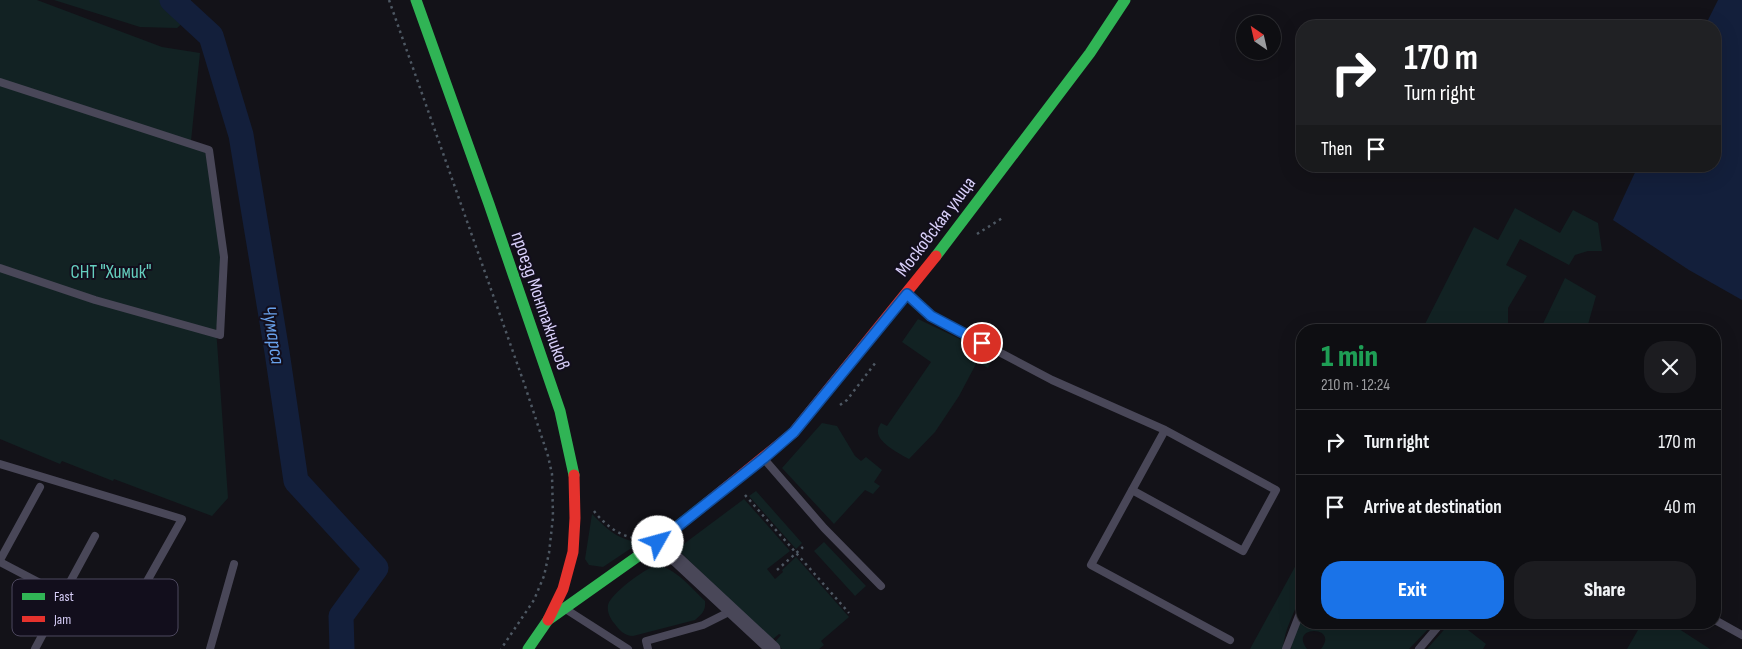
<!DOCTYPE html>
<meta charset="utf-8">
<style>
body{margin:0;font-family:"Sofia Sans Condensed",sans-serif;background:#1c1c20;color:#f1f3f6;height:100vh;display:flex;flex-direction:column;font-size:19px;white-space:nowrap}
*{box-sizing:border-box;margin:0}
p{font-size:16px;color:#9b9c9f}
.icon{flex:none;width:28px;height:28px;fill:none;stroke:currentColor;stroke-width:2;stroke-linecap:round;stroke-linejoin:round}
.map{position:relative;flex:1;overflow:hidden}
.sheet{position:absolute;left:1296px;top:324px;width:425px;height:305px;display:flex;flex-direction:column;background:#0e0e12;border-radius:20px;box-shadow:0 5px 20px #0002,0 0 0 1px #2e2e32}
.sheet>*{flex:none}
.top-card{position:absolute;left:1296px;top:20px;width:425px;height:152px;border-radius:20px;box-shadow:0 5px 20px #0002,0 0 0 1px #2e2e32;background:#202124;color:#fff;overflow:hidden}
.needle{width:32px;rotate:326deg}
.tools{position:absolute;left:1236px;top:15px;display:grid;gap:10px}
.tools a{display:grid;place-items:center;width:45px;height:45px;border-radius:50%;background:#0e0e12;box-shadow:0 5px 20px #0002,0 0 0 1px #2e2e32;font-size:25px}
.pin{position:absolute;display:grid;place-items:center;width:42px;height:42px;color:#fff;margin:-21px;border:2px solid #fff;border-radius:50%;box-shadow:0 1px 5px #0007}
.me{position:absolute;width:55px;margin:-28px;rotate:52deg;stroke-linejoin:round;filter:drop-shadow(0 0 4px #0008)}
.turn{display:flex;align-items:center;gap:18px;height:105px;padding:0 25px;font-size:22px}
.turn .icon{width:65px;height:65px;stroke-width:2.5}
.turn b{display:block;font-size:35px;line-height:42px}
.then{display:flex;align-items:center;height:48px;padding:0 25px;background:#0003;gap:10px;font-size:19px}
.round{display:grid;place-items:center;flex:none;width:52px;height:52px;border-radius:20px;background:#1c1c20}
.overview{display:flex;align-items:center;justify-content:space-between;height:85px;padding:0 25px}
h1{font-size:30px;font-weight:800;line-height:38px;color:#1e9e55}
.button{display:flex;gap:10px;margin-top:auto;padding:10px 25px}
.button a{flex:1;height:58px;border-radius:20px;background:#1a73e8;color:#fff;font-size:20px;font-weight:800;line-height:58px;text-align:center}
.button a+a{background:#1c1c20;color:#f1f3f6}
ul{padding:0;list-style:none}
li{display:flex;align-items:center;gap:15px;height:65px;padding:0 25px;border-top:1px solid #2e2e32}
li div{flex:1}
li b{display:block;font-size:19px}
li em{font-style:normal}
.map>svg:first-child{display:block}
.green{fill:#122223}
.water{fill:#131f3b}
.lines{fill:none;stroke-linecap:round;stroke-linejoin:round}
.river{stroke:#131f3b;stroke-width:25}
.path{stroke:#4e5863;stroke-width:2.5;stroke-dasharray:2.5 4;stroke-linecap:butt}
.lane{stroke:#494758;stroke-width:8}
.street{stroke:#494758;stroke-width:15}
.fast{stroke:#30b455;stroke-width:11}
.jam{stroke:#e5322d;stroke-width:11}
.route-casing{stroke:#114b97;stroke-width:12}
.route{stroke:#1a73e8;stroke-width:9}
.labels{text-anchor:middle;dominant-baseline:central;stroke-width:4;stroke-linejoin:round;paint-order:stroke}
.street-label{font-size:19px;fill:#d8cff9;stroke:#120e1c}
.park-label{font-size:19px;fill:#65cfbf;stroke:#120e1c}
.water-label{font-size:20px;font-style:italic;fill:#69a2ec;stroke:#120e1c}
.key{fill:#120e1c;stroke:#4d485e;stroke-width:1}
.key-label{font-size:14px;fill:#d8cff9}
</style>
<div class="map">
<svg width="1742" height="649" viewBox="0 0 1742 649">
<rect width="100%" height="100%" fill="#131218"/>
<path class="green" d="M0,0H37L162,47L200,53L191,141L207,147L222,265L219,321L216,328L228,498L212,516L114,479L113,481L62,461L60,464L0,439Z
M54,0H191L193,14L177,28L140,27Z
M1515,208L1560,233L1573,210L1598,223L1602,251H1588L1575,255L1569,265L1520,239L1506,265L1527,276L1508,308V325L1506,330H1422L1474,227L1498,240Z
M1565,278L1596,296L1587,328L1590,330H1540Z
M918,319L989,353L993,357L988,368L977,362L959,396L935,432L909,459C900,454 876,442 878,430C878,427 880,425 881,423L887,426L931,362L902,342Z
M822,423L837,426L855,456L861,461L866,457L882,470L874,482L880,486L873,494L865,490L834,524L782,468Z
M756,491L802,543L796,549L749,496Z
M744,499L790,551L767,569L775,579L783,572L782,570L796,557L849,617L821,641L824,645L819,649H782L775,642L781,635L779,634L772,640L677,549Z
M592,514C610,532 615,537 639,543L603,567L589,565L585,559Z
M824,542L866,586L855,596L814,551Z
M1302,554C1302,566 1305,582 1302,593C1295,612 1284,629 1283,649H1250Z
M656,565C677,569 690,587 705,601C706,611 702,614 695,620L633,636C625,636 619,630 614,623C610,618 607,612 608,605C611,593 645,569 656,565Z
M1302,610V622L1434,623L1409,649H1321C1340,625 1288,625 1307,649H1291L1293,636Z
M1450,623H1473L1468,630L1486,644L1483,649H1427Z
M1642,623H1678L1676,627L1710,649H1627Z"/>
<path class="water" d="M1718,0H1742V300L1689,270L1613,220L1638,166H1715V26H1705Z"/>
<g class="lines">
<path class="river" d="M172,0L211,36L241,135L277,352L296,481L376,568L341,616L342,649"/>
<path class="path" d="M389,0L524,383L548,456L552,474L553,517L549,553L544,576L534,600L501,649
M977,234L1004,217
M840,405L847,400L876,362
M745,495L849,613
M594,511C604,524 618,535 634,538
M777,570L803,547"/>
<path class="lane" d="M0,82L209,150L224,257L220,335L95,300L0,268
M908,296L931,316L1052,380L1165,430L1276,490L1243,551L1132,490
M1165,430L1091,565L1230,640
M765,460L824,528L881,586
M0,464L182,519L119,631L60,602L63,595L0,562
M0,560L40,487
M63,595L95,536
M567,610L628,649
M1715,620L1742,635
M35,649L60,602
M210,649L234,564
M648,649L646,641L703,625L731,611
M1286,649L1302,608
M1419,649L1442,622"/>
<path class="street" d="M658,542L773,649"/>
<path class="fast" d="M416,0L489,204L560,411L574,475
M936,256L1090,53L1125,0
M528,649L548,620L658,542L707,503"/>
<path class="jam" d="M707,503L793,433L936,256
M548,620L563,589L573,552L575,518L574,475"/>
</g>
<g class="lines">
<defs>
<path id="route" d="M658,542L764,458L794,432L907,294L931,316L982,343"/>
</defs>
<use href="#route" class="route-casing"/>
<use href="#route" class="route"/>
</g>
<g class="labels">
<g class="street-label">
<text transform="translate(936 227) rotate(-53)">Московская улица</text>
<text transform="translate(540 301) rotate(71)">проезд Монтажников</text>
</g>
<g class="park-label">
<text x="111" y="272">СНТ "Химик"</text>
</g>
<g class="water-label">
<text transform="translate(273 335) rotate(81)">Чумарса</text>
</g>
</g>
<rect x="12" y="579" width="166" height="57" rx="8" class="key"/>
<rect x="22" y="593" width="23" height="7" fill="#30b455"/>
<rect x="22" y="616" width="23" height="6" fill="#e5322d"/>
<g class="key-label">
<text x="54" y="601">Fast</text>
<text x="54" y="624">Jam</text>
</g>
</svg>
<div class="tools">
<a><svg class="needle" viewBox="-14 -14 28 28"><path d="M0-13l5 13h-10z" fill="#e53935"/><path d="M0 13l5-13h-10z" fill="#9b9c9f"/></svg></a>
</div>
<div class="pin" style="left:982px;top:343px;background:#d93025"><svg class="icon" aria-label="arrive" viewBox="0 0 24 24"><path d="M6 21V4h12l-3 4 3 4H6"/></svg></div>
<svg class="me" style="left:658px;top:542px" viewBox="-20 -20 40 40"><circle r="19" fill="#fff"/><path d="M0-13L10 11 0 6-10 11z" fill="#1a73e8"/></svg>
<div class="top-card">
<div class="turn"><svg class="icon" aria-label="right" viewBox="0 0 24 24"><path d="M7 20v-9h11M14 6l5 5-5 5"/></svg><div><b>170 m</b>Turn right</div></div>
<div class="then">Then<svg class="icon" aria-label="arrive" viewBox="0 0 24 24"><path d="M6 21V4h12l-3 4 3 4H6"/></svg></div>
</div>
<section class="sheet">
<div class="overview"><div><h1>1 min</h1><p>210 m · 12:24</p></div><a class="round"><svg class="icon" aria-label="close" viewBox="0 0 24 24"><path d="M6 6l12 12M18 6L6 18"/></svg></a></div>
<ul>
<li><svg class="icon" aria-label="right" viewBox="0 0 24 24"><path d="M7 20v-9h11M14 6l5 5-5 5"/></svg><div><b>Turn right</b></div><em>170 m</em></li>
<li><svg class="icon" aria-label="arrive" viewBox="0 0 24 24"><path d="M6 21V4h12l-3 4 3 4H6"/></svg><div><b>Arrive at destination</b></div><em>40 m</em></li>
</ul>
<div class="button"><a>Exit</a><a>Share</a></div>
</section>
</div>
